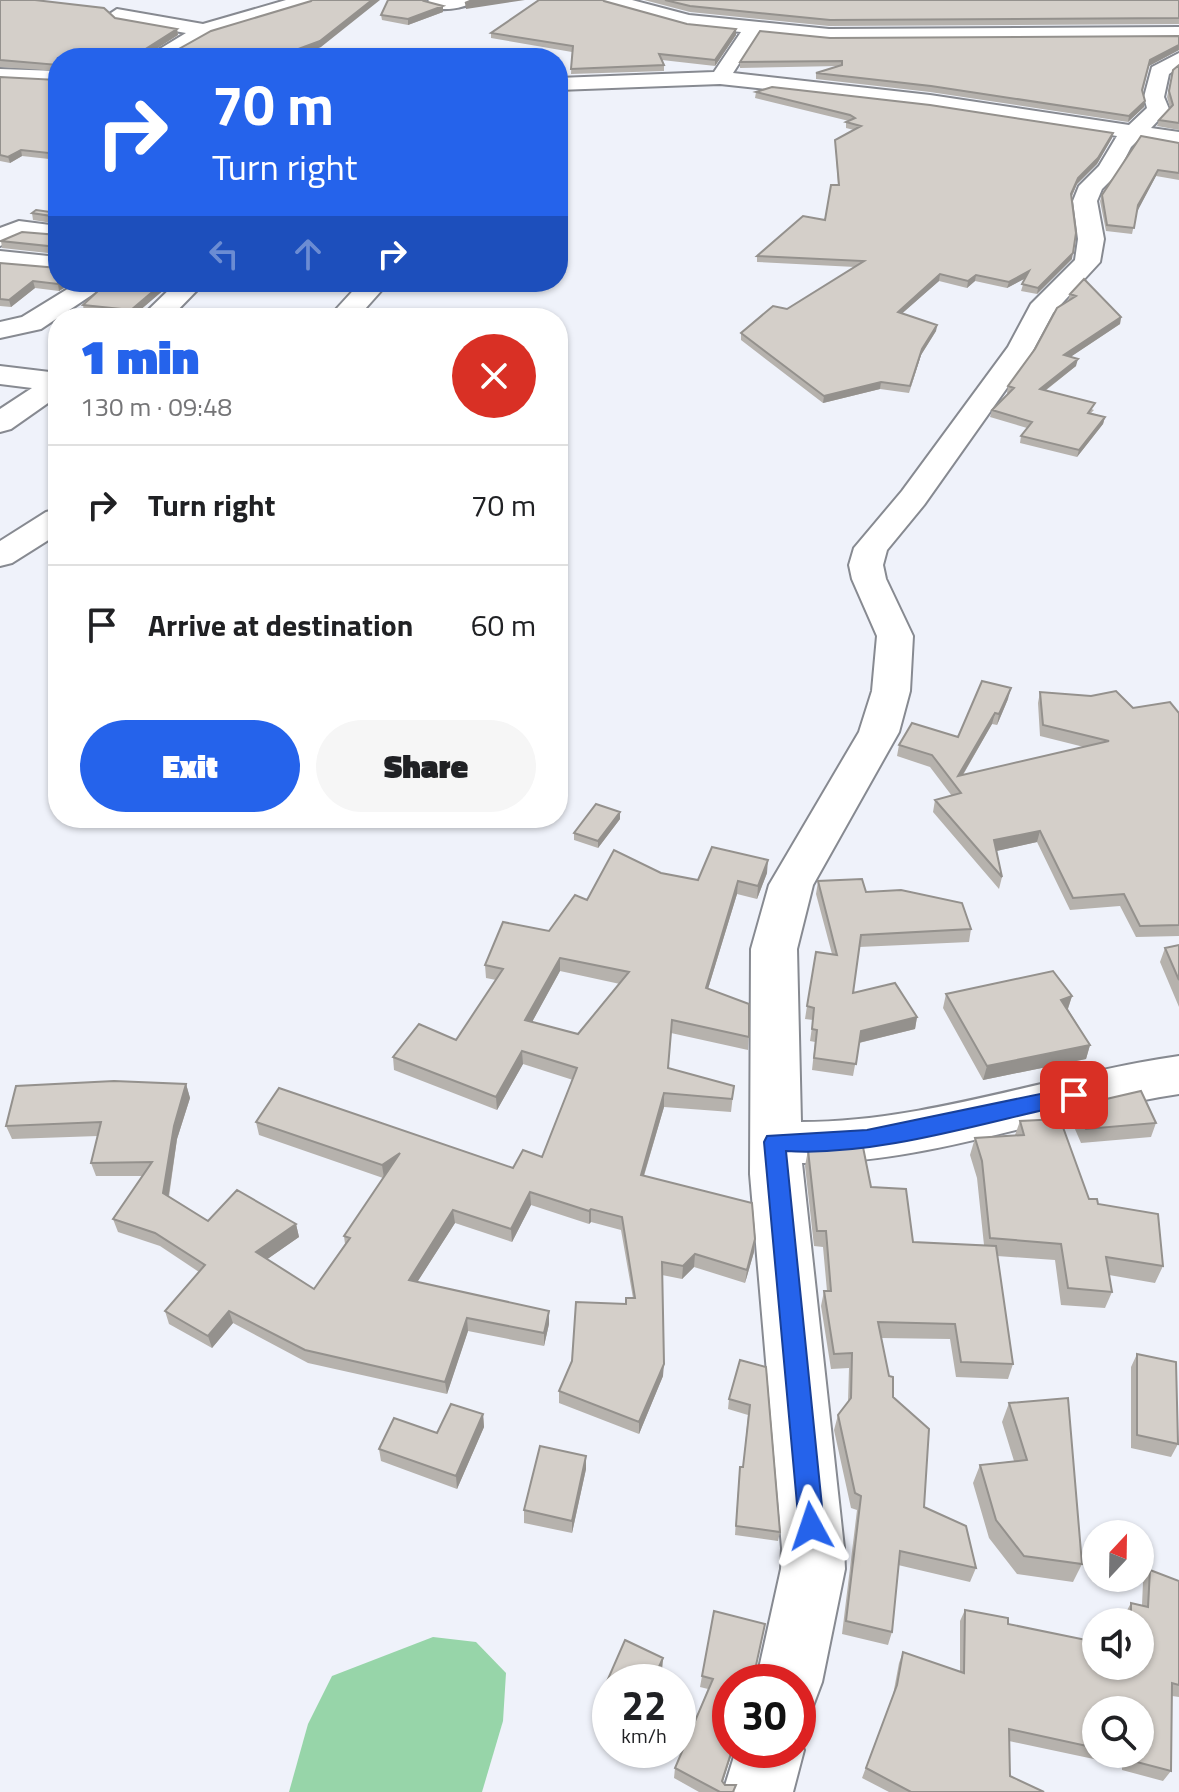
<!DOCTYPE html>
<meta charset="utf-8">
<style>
body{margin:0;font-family:"Titillium Web",sans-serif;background:#f6f6f6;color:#202124;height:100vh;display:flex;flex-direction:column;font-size:30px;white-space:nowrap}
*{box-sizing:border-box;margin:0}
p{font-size:26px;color:#757577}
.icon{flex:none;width:44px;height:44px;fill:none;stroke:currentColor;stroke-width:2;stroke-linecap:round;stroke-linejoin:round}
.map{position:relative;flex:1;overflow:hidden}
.drawer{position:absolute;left:48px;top:308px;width:520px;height:520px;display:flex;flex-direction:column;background:#fff;border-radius:32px;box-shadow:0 2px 6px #0004}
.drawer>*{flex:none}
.top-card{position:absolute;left:48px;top:48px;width:520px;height:244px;border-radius:32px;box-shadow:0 2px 6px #0004;background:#2563eb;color:#fff;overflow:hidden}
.needle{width:52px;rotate:22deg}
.buttons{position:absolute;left:1082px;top:1520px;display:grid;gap:16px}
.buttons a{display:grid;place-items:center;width:72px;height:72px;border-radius:50%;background:#fff;box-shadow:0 2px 6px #0004;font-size:40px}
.speed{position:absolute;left:592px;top:1664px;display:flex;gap:16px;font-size:40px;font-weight:700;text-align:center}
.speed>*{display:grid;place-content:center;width:104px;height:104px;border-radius:50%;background:#fff;box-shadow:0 2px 6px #0004;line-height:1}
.speed small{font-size:20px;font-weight:400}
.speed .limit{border:12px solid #d22;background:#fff;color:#111}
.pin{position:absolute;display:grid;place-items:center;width:68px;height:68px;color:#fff;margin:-34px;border-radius:16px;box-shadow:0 4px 12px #0006}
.me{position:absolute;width:88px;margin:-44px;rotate:355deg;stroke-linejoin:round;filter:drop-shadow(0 0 6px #0008)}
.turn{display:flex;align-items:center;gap:28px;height:168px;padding:0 32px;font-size:36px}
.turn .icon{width:104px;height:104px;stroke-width:2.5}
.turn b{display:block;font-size:56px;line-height:68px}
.lanes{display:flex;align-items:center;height:76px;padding:0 32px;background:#0003;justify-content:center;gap:40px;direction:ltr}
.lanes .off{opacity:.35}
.round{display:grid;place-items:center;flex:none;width:84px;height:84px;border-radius:42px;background:#f6f6f6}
.headline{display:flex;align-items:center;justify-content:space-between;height:136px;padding:0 32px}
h1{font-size:48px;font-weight:800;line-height:60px;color:#2563eb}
.button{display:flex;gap:16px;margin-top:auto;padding:16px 32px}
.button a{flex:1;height:92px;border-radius:48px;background:#2563eb;color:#fff;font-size:32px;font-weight:800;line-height:92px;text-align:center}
.button a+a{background:#f6f6f6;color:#202124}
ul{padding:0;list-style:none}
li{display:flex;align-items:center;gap:24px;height:120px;padding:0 32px;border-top:2px solid #e0e0e0}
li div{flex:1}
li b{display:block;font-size:30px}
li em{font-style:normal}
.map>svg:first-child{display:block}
.green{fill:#97d5a9}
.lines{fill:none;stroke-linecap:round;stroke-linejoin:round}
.minor-casing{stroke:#878a91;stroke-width:4}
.minor{fill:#fff;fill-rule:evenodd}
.wall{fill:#b6b2ad;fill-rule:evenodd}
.shaded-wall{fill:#94918d}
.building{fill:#d4cfc9;stroke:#94918d;stroke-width:2;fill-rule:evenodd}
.route{fill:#2563eb;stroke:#184099;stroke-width:2}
</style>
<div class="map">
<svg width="1179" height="1792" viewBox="0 0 1179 1792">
<rect width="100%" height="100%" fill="#eff2fa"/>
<path class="green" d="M433,1637L476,1642L506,1673L503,1721L482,1792H289L308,1724L332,1676Z"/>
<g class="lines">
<defs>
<path id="minor" d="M286,0H314L311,4L211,34L169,58H145L186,33L117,21L108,15L117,9L203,24Z
M429,0H476C466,9 436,13 426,4Z
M602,0H632L689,15L829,29L1179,27V39L829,41L758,34L733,73L930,95L1129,125L1147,108L1144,97L1152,67L1179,53V67L1169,74L1164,97L1169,109L1151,128L1179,132V146L1139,139L1131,147L1117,174L1102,189L1097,201L1104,239L1100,262L1053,313L1031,354L924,505L887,550L883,565L886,579L913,636L910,691L899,732L813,885L797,949L801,1122C929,1122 1053,1074 1179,1056V1094C1054,1113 930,1164 802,1163L844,1548L845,1569L822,1682L813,1706L798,1712V1682H756L781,1569L782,1548L750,1174L751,949L769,885L859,732L872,691L877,636L852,579L849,565L854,548L902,491L1008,347L1031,304L1075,260L1078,239L1073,201L1079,186L1099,166L1117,136L930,107L720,84L558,90V78L714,72L741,32L688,27L605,4Z
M0,69L58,71V83L0,81Z
M19,221L58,226V240L23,236L0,246V228Z
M0,251L58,257V273L0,267Z
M79,282H111L41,329L0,338V322L22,317Z
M177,282H205L170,318H140Z
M361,282H389L357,318H328Z
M0,366L58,373V396L11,429L0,432V409L32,388L0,384Z
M58,509V534L12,563L0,566V541L46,512Z
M798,1735L804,1750L793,1792H723L736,1750H798Z"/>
</defs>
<use href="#minor" class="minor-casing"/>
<use href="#minor" class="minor"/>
</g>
<path class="wall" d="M0,0L177,29L178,35L146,55H168L321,47L291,58H58V71L0,67Z
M644,0H1179V24L829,26L690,12Z
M604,1L687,24L736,35L715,66L662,60L664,65V71L571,74L572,52L491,38V33Z
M427,2L443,6V12L408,25L382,20L381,15Z
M1179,36V50L1149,66L1143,91L1144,107L1128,122L930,92L816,79V73L839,66L740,68V62L830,38Z
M1179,65V130L1157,126L1159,120L1170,108L1167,97L1173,70Z
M58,73V160L22,156L10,163L0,161V77L57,80Z
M756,92L1112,138L1097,164L1077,184L1072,196V259L1037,294L1021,291L1025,278L1007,288L975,281L967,288L939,281L902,313L937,325L936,331L921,355L909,393L880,389L823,403L741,340V333L787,309L855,267L757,262V256L825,220L838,185L835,140L854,130L846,128V122L849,121L755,98Z
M1179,143V180L1156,176L1137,211L1132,234L1106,231L1100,201L1102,195Z
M32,213H58V224L33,220Z
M58,235L57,254L2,248L1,241Z
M0,263L58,282H74L59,291L35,288L11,307L0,306Z
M1084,279L1121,317L1120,324L1070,357L1076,366L1045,391L1094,410L1091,413L1105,417L1103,424L1077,457L1020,443L1021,436L1027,428L990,417L992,410L1008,393H1007L1008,386L1068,301L1070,294Z
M103,282H173L132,317L84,312L83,305L96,292L95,288Z
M228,282L217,292L201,290L200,283Z
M1040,692L1133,708L1179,713V936L1136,937L1120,906L1070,910L1037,842L996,851L1002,877L999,889L933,812L935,800L952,796L930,767L897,756L899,745L958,737L1008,699L997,725L992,724L963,775L1084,747L1040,736L1038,703Z
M620,812V819L598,848L574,840V833Z
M661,873L698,880L767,873L757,899L737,894L708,989L749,1037L748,1050L671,1033L668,1068L734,1086L731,1112L664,1107L644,1176L755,1239L754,1252L745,1283L694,1267L682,1279L662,1275L663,1376L639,1434L559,1403V1391L626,1304L633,1298L621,1230L591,1222L589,1224L531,1205L512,1242L455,1223L417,1282L549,1324L544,1346L468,1331L447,1394L308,1363L233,1323L212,1348L169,1324L165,1311L199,1272L160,1246L118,1232L113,1219L143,1176H96L91,1163L98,1136L12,1139L6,1126L186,1084L190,1098L177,1139L169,1197L208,1221L296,1224L299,1237L267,1259L314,1289L345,1244L344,1236L383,1178L259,1135L256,1122L513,1168L542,1157L573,1080L523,1064L497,1110L394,1070L393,1057L456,1040L496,980L486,978L485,965L549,931L587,900ZM560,971L620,984L578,1034L532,1022Z
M818,881L866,892L971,929L969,942L859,947L853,993L917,1017L915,1029L859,1043L853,1076L812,1070L815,1042L810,1041L813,1020L805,1019L807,1006L832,954L816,894Z
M1179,945V1007L1160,962L1165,948Z
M946,994L1072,996L1068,1009L1090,1045L1086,1059L983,1080L943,1008Z
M1076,1106L1156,1123L1151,1137L1081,1143L1071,1120Z
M1020,1121L1089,1199L1098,1204L1163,1266L1155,1283L1109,1275L1112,1292L1105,1308L1061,1305L1055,1260L997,1256L1013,1364L1008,1379L956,1377L950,1339L881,1338L893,1397L924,1507L976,1568L970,1582L898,1565L892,1632L888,1645L842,1634L857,1510L851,1508L834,1430L838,1415L848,1402L849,1368L831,1369L821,1306L824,1291H827L823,1247L814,1246L805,1166L808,1150L871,1187L913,1242L984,1245L977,1178L970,1155L975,1138L1015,1135Z
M1137,1354L1178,1444L1171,1457L1131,1448V1367Z
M740,1360L780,1532L778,1541L735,1535L739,1476L740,1467H743L748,1415L728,1409L729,1399Z
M1009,1403L1082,1564L1073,1582L1017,1574L989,1538L973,1483L980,1465L1014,1461L1002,1422Z
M483,1414L484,1427L457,1489L381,1461L379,1449L437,1433Z
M586,1456V1469L572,1533L524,1523V1510Z
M1150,1570L1179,1581V1697L1172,1696L1171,1771L1163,1781L1122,1770V1765L1009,1741L1010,1776L1044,1792H889L862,1778L893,1695L899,1663L903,1652L960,1672V1621L965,1610L1140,1666V1622H1125V1614L1131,1603L1142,1605L1143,1582ZM1096,1710L1140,1754H1096Z
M625,1640L663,1658L662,1669L656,1682H610V1731L594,1722V1711Z
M702,1676L730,1682L723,1782L735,1792H699L674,1778L675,1768L708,1689L700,1687Z"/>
<path class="shaded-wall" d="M372,0H380L321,47L291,58H274Z
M488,0H525L466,9L465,3Z
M443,6V12L408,25V19Z
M177,29L178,35L142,58L141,52Z
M736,29V35L715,66V60Z
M1179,45V50L1149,66L1150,60Z
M1145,101L1144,107L1128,122L1129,116Z
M1113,133L1112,138L1097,164L1077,184L1070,200L1078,178Z
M21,150L22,156L10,163L8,157Z
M1158,170L1156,176L1137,212L1138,205Z
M1073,253L1072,259L1037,294L1038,288Z
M1029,271L1028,277L1007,288L1009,282Z
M940,274L939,281L897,318L898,312Z
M976,275L975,281L967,288L968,281Z
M33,281L35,288L11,307L9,300Z
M60,282H74L59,291L58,284Z
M164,282H173L132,317L131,310Z
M219,282H228L217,292L216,285Z
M1121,317L1120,324L1063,362L1064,355Z
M937,325L936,331L921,355L909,393L922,349Z
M1078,359L1076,366L1038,396L1040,389Z
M881,382L880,389L823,403L824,396Z
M1105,417L1103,424L1077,457L1079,450Z
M1011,688L1008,699L997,725L999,714Z
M995,713L992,724L955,788L958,776Z
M620,812V819L598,848V841Z
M1040,831L1037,842L992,852L994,840Z
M768,860L767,873L757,899L758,886Z
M738,881L737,894L704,1002L706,988Z
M560,958V971L526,1033L525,1020Z
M1072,996L1067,1011L1061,1000Z
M917,1017L915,1029L858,1043L861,1031Z
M1090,1045L1086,1059L983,1080L987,1066Z
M522,1051L523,1064L497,1110L496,1097Z
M186,1084L190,1098L177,1139L167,1206L163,1193L174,1126Z
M664,1093V1107L640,1188L641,1175Z
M400,1153L384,1178L382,1165Z
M530,1192L531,1205L512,1242L511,1229Z
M591,1209V1222L589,1224V1211Z
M453,1210L455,1223L411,1292L409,1280Z
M296,1224L299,1237L259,1265L256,1252Z
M755,1239L754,1252L745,1283L747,1270Z
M695,1254L694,1267L682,1279L683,1266Z
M229,1311L233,1323L212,1348L208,1336Z
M549,1311V1324L544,1346V1333Z
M467,1318L468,1331L447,1394L445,1382Z
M664,1364L663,1376L639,1434V1422Z
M483,1414L484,1427L457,1489L456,1476Z
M586,1456V1469L572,1533V1521Z
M663,1658L662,1669L656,1682H652Z
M732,1750H733L720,1791L722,1781Z"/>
<path class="building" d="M0,0H35L104,8L115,18L177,29L141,52L144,55H168L211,31L311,1L312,0H372L320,41L274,58H58V65L0,60Z
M388,0H425L424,1L443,6L408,19L381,15Z
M472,0H488L465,3Z
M539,0H603L604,1L687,24L736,29L715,60L659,54L664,65L571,69L573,46L491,33Z
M665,0H1179V18L830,20L690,6Z
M760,31L830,38L1179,36V45L1150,60L1142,90L1145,101L1129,116L931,86L816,73L842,65V61L740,62Z
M1179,65V123L1159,120L1173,105L1169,91L1173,70Z
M58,73V154L21,150L8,157L0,155V77L57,80Z
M772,87L930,105L1113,133L1098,158L1078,178L1071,194L1076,233L1073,253L1038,288L1022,284L1029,271L1009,282L976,275L968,281L940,274L898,312L937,325L922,349L910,386L881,382L824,396L741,333L773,306L787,309L864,261L757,256L803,216L825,220L831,185H839L835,140L861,126L846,122L855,118L850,115L756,92Z
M1141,136L1179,143V173L1158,170L1138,205L1134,228L1107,225L1102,195Z
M36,210L58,213V217L32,213Z
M22,232L58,235V264L57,247L1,241Z
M0,263L58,268V282H60L58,284L33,281L9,300L0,299Z
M1084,279L1121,317L1064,355L1078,359L1040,389L1095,403L1088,413L1105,417L1079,450L1021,436L1032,422L992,410L1014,388L1008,386L1035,349L1057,308L1076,296L1070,294Z
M103,282H164L131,310L83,305L100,289L95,288Z
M201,282H219L216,285L200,283Z
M982,681L1011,688L999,714L995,713L958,776L1109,741L1043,725L1040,692L1091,696L1116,691L1133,708L1170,702L1179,713V925L1140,926L1124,894L1073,898L1040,831L994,840L1002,877L935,800L961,793L932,755L899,745L912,723L958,737Z
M596,804L620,812L598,841L574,833Z
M712,847L768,860L758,886L738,881L706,988L749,1004V1037L672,1020L668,1068L734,1086L732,1099L664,1093L641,1175L752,1203L755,1239L747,1270L695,1254L683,1266L662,1262L664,1364L639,1422L559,1391L572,1361L576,1302L626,1304V1298H635L622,1217L591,1209L589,1211L530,1192L511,1229L453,1210L409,1280L549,1311L544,1333L467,1318L445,1382L305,1350L229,1311L208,1336L165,1311L205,1265L155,1233L113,1219L152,1162L91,1163L101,1122L6,1126L16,1086L114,1081L186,1084L174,1126L163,1193L208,1221L237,1190L296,1224L256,1252L314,1289L350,1238L344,1236L400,1153L382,1165L256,1122L279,1088L513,1168L523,1150L542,1157L577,1068L522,1051L496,1097L393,1057L419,1024L456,1040L503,969L485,965L503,922L549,931L575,895L587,900L614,850L661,873L698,880ZM560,958L629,972L578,1034L525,1020Z
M862,879L866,892L901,890L962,903L971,929L861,935L853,993L895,983L917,1017L861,1031L856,1064L814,1058L817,1030L812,1029L814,1008L807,1006L816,952L837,955L818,881Z
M1179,945V980L1165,948Z
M1053,971L1072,996L1061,1000L1090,1045L987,1066L946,994Z
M1141,1091L1156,1123L1086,1129L1076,1106Z
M1060,1119L1089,1199H1097L1098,1204L1158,1214L1163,1266L1106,1257L1112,1292L1068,1288L1061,1244L990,1238L982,1161L975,1138L1024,1135L1020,1121Z
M863,1147L871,1187L906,1189L913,1242L996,1246L1013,1364L961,1362L955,1324L878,1322L889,1376L893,1377V1397L929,1429L924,1507L966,1526L976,1568L900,1551L892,1632L846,1621L861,1496L855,1493L838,1415L851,1398L852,1353L834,1354L824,1291H831L826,1231H817L808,1150Z
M1137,1354L1176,1362L1178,1444L1137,1435Z
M740,1360L766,1367L780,1532L736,1526L740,1467H743L750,1405L729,1399Z
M1068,1398L1082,1564L1024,1556L996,1520L980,1465L1027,1460L1009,1403Z
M451,1404L483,1414L456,1476L379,1449L394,1418L437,1433Z
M540,1446L586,1456L572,1521L524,1510Z
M1150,1570L1179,1581V1685L1172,1683L1171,1771L1129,1760V1755L1125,1754H1140V1710H1096V1748L1009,1729L1010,1776L1044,1792H911L866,1768L897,1685L903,1652L964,1673L965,1610L1008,1618V1624L1096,1642V1666H1140V1622H1131V1603L1148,1607Z
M714,1611L765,1624L755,1670L758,1674H781L780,1682H730V1750H732L722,1781L725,1785H736L733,1792H720L675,1768L713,1679L702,1676Z
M625,1640L663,1658L652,1682H610V1720L594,1711Z"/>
<path class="route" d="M1074,1087L1084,1095L1074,1103C985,1122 876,1157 786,1151L824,1526L820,1535L811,1539L802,1535L799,1526L764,1142L767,1136L867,1130Z"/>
</svg>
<div class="buttons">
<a><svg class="needle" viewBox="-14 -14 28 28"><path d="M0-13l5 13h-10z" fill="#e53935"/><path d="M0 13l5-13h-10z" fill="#757577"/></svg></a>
<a><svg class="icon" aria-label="sound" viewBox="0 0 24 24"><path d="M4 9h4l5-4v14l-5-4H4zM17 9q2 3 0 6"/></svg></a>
<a><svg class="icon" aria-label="search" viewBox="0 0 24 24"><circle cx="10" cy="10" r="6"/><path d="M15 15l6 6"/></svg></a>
</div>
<div class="speed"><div>22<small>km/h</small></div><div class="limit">30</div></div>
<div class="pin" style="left:1074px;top:1095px;background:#d93025"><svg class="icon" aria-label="arrive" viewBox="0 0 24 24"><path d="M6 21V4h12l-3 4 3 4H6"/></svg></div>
<svg class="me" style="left:811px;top:1526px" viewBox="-20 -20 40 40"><path d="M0-17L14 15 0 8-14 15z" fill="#2563eb" stroke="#fff" stroke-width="4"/></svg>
<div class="top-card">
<div class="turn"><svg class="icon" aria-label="right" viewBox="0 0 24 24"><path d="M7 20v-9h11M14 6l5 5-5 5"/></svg><div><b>70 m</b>Turn right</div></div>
<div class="lanes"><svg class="icon off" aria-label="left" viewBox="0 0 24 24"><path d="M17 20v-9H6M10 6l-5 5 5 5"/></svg><svg class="icon off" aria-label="ahead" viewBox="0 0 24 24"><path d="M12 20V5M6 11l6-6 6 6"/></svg><svg class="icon" aria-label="right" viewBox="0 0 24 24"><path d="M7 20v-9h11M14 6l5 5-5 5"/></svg></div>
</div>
<section class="drawer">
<div class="headline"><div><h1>1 min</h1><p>130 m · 09:48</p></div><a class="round" style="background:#d93025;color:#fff"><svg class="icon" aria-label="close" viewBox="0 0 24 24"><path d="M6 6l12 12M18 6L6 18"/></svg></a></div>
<ul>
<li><svg class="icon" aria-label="right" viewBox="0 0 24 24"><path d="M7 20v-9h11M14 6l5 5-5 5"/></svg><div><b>Turn right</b></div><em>70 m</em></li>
<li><svg class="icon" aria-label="arrive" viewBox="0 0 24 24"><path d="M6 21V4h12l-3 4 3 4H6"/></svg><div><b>Arrive at destination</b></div><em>60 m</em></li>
</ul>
<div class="button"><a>Exit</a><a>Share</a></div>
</section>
</div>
